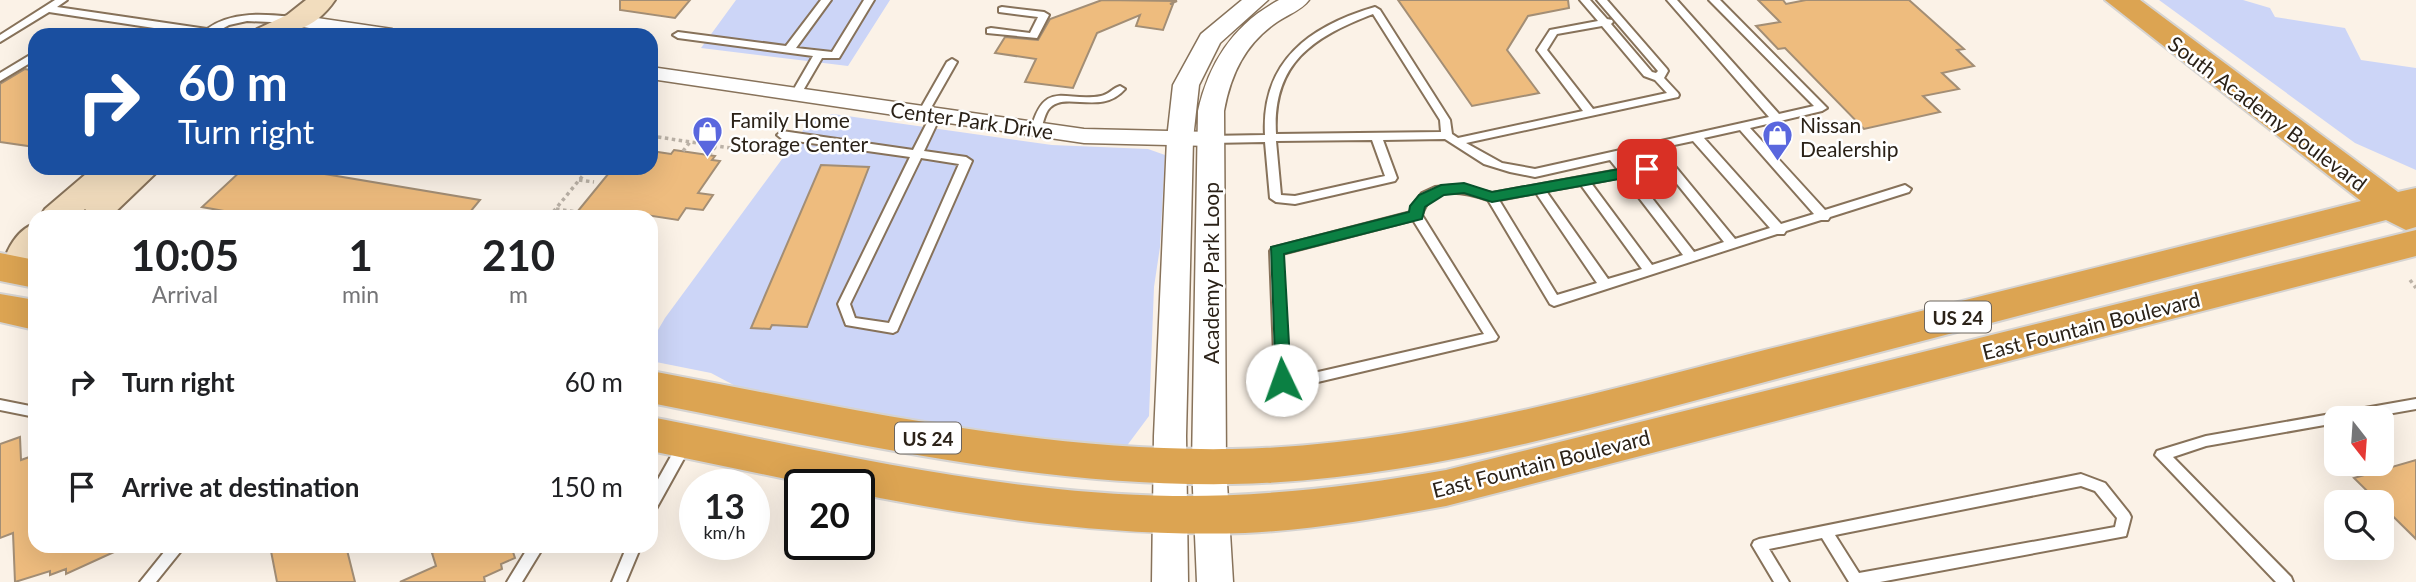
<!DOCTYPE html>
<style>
body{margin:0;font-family:Lato,sans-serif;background:#f6f6f6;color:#202124;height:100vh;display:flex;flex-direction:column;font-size:26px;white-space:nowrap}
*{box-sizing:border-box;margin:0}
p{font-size:23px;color:#757577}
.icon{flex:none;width:38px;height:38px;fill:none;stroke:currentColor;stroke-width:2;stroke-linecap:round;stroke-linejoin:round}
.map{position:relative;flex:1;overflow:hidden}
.drawer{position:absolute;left:28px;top:210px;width:630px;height:343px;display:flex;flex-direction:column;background:#fff;border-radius:21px;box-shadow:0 7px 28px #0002}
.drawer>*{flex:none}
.banner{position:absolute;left:28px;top:28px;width:630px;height:147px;border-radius:21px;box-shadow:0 7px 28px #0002;background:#1a4fa0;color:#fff;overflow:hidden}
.needle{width:46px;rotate:163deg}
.fabs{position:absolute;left:2324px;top:406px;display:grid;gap:14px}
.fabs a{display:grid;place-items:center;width:70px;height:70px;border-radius:14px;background:#fff;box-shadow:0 7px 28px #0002;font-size:35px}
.speed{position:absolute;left:679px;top:469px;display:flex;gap:14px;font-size:35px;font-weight:700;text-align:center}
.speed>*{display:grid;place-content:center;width:91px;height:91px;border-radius:50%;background:#fff;box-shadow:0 7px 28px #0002;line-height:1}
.speed small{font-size:18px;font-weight:400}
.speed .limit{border:4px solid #111;border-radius:10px;background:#fff;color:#111}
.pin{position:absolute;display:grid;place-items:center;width:60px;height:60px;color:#fff;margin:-30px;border-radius:14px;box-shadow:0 4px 10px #0006}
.me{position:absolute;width:77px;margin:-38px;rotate:357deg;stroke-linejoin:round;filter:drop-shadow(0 0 5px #0008)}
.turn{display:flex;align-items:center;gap:24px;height:147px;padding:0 35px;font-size:32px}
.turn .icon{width:91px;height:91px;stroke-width:2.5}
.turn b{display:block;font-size:49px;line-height:60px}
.eta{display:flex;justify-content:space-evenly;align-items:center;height:119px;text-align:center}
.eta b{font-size:42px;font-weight:700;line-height:49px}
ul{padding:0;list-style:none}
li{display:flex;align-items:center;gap:21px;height:105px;padding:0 35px}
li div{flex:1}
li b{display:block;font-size:26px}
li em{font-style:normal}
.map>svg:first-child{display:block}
.green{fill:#ccd5f7}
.building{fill:#eebc7e;stroke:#a38e75;stroke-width:2}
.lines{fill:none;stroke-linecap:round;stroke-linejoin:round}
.service-casing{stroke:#87725a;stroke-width:4}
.minor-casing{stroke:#87725a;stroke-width:3}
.tertiary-casing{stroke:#87725a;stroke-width:3}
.secondary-casing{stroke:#87725a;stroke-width:4}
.trunk-casing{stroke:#d5d3d1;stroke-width:4}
.path{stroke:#bbb2a7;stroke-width:3.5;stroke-dasharray:3.5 3.5;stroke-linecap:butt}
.service{fill:#fff;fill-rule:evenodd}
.minor{fill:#fff;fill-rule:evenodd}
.tertiary{fill:#fff;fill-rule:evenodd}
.secondary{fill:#f2ddbe;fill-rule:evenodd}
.trunk{fill:#dca452;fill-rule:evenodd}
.route{fill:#0b8043;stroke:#07532c;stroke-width:2}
.labels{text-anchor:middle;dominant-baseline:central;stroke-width:5;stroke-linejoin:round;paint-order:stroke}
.shield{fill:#fff;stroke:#6b645d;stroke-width:2}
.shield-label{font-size:19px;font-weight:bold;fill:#2b2218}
.street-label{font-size:21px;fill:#2b2218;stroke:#fff}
.poi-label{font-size:21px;fill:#2b2218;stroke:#fff;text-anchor:start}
</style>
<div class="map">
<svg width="2416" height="582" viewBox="0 0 2416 582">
<rect width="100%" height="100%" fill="#fbf2e7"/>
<path class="green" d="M736,0H890L848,66L701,48Z
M2159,0H2243L2270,8L2275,17L2345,28L2361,60L2416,68V170L2355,143Z
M833,114L1052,145L1148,149L1165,155L1160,247L1154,287L1149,416L1123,451L1087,450L743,390L711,373L651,361V342L665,318L810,121Z"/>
<path class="building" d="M620,0H690L675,18L620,10Z
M1102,0L1177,1L1170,4H1173L1163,30L1136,26L1140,15L1097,33L1073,88L1025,82L1036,59L995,53L1005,37L1038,40L1050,19Z
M1398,0H1568L1569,8L1528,16L1507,50L1539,93L1472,106Z
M1758,0H1783L1786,4L1806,0H1909L1964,49L1957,50L1974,66L1942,73L1959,89L1923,96L1940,112L1864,129L1785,48L1778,49L1756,26L1780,22Z
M25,69L35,71V147L0,142V84Z
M674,150L715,156L712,160L720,161L698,193L713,195L703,210L686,208L678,220L627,212L624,217H573L613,168H651V151L671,154Z
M821,165L869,167L807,327L772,325L770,329L751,328Z
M244,168H324L319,173L480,200L466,217H258L202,207Z
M20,437L21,460L35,455V546L125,547L66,574V569L50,575V571L15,582L13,533L0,538V444Z
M2416,460V539L2354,478Z
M270,546H346L355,582H277Z
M447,546H511L515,558L501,564L502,569L484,577L485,582H400L436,566L432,553Z"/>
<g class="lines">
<defs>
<path id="service" d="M55,0H67L57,7L207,29C232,11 264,14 293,17L298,20L293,23L247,21L229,25L211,35H200L49,12L0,42V35Z
M821,0H831L796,48L832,52L864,0H874L839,58H822L801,94L796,97L791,94L813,56L678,38L673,35L678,32L786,46Z
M1580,0H1590L1607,19L1612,20L1613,22L1611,24L1652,72L1656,73L1658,71L1597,0H1607L1667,69L1668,71L1664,78L1678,93L1679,95L1678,97L1466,143L1502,163L1535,169L1769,117L1667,0H1677L1779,114L1814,106L1709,0H1720L1827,108L1822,111L1750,128L1825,210L1905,185L1911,189L1909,192L1830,217L1828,220H1821L1786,231L1784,234H1777L1554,306L1550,304L1488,200C1464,192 1431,184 1422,215L1496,334L1498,337L1496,340L1305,385L1277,384L1275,380L1270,251L1272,248L1411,212L1414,204L1422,193L1435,187L1458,185L1492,193L1618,170L1610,160L1535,177L1510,172L1484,164L1445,139L1383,140L1397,178L1395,181L1295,204L1276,202L1270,198L1265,142L1211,143L1207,142L1206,139L1207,136L1265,135C1261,61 1310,26 1375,7L1380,10L1450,120L1452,134L1458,138L1583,111L1537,50L1550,30L1598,21ZM1373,14L1440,120L1441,132L1276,134C1272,63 1313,37 1373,14ZM1602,26L1644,76L1655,80L1667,93L1593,109L1547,50L1557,34ZM1740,130L1814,214L1781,224L1704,138ZM1372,140L1385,176L1295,196L1281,195L1276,141ZM1693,141L1770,228L1735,239L1660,148ZM1650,151L1660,163L1629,168L1620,157ZM1665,169L1724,242L1694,252L1634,175ZM1623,177L1683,255L1652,265L1591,183ZM1581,185L1642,269L1608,279L1546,191ZM1536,193L1597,283L1557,295L1499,200ZM1413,220L1484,334L1305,375H1288L1282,254Z
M1002,7L1044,12L1049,15L1037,38L987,33V29L991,28L1030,33L1038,17L999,12V8Z
M35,52V60L0,81V73Z
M952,59L957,62L928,113L923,116L919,115L918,113L947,62Z
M1120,86L1125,89C1101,117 1063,89 1048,110C1044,116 1043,125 1040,131H1032L1031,129C1045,78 1065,103 1101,96C1108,95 1113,88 1120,86Z
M936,112L941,115L924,151L966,157L972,161L897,331L893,333L846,325L838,304L910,157L782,139L777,135L782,131L913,150L931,115ZM921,158L959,164L889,323L855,318L850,304Z
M2416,399V409L2365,418H2336V423L2206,446L2173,457L2291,577L2293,582H2276L2155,455L2157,451L2206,436Z
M0,400L35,407V417L0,410Z
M685,439L690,440L692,444L656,509L651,511V492L680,440Z
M2081,474L2105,483L2129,513L2131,517L2126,536L1880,582H1849L1822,538L1769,549L1789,582H1774L1752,545L1754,541L1759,539ZM2081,486L2095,491L2117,518L2115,527L1859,573L1835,535Z
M169,546H185L156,582H140Z
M529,546H544L522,582H507Z
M627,546H641L626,582H612Z"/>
<path id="minor" d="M297,15L392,29L401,35H354L290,25L288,21L290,17Z
M651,67L1084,129L1211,132L1221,139L1211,146L1084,143L651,79Z"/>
<path id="tertiary" d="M1242,0H1268L1220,43L1199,85L1193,139L1186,436L1188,582H1152L1154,436L1167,139L1173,85L1201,34Z
M1279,0H1309C1302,10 1287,15 1277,22C1245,44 1231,74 1224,111L1226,466L1233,582H1197L1192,466L1198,111C1209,62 1234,24 1279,0Z"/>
<path id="secondary" d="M306,0H335C314,31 288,35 253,35L257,29L287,15Z
M93,168H161L111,216L94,217L85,209L76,217H40L45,209Z
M35,224V260L27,278L15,282L3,278C0,258 16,229 35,224Z"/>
<path id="trunk" d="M2105,0H2140L2398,192L2416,188V227L2406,230L2386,220C2179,274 1972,328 1765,382C1589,428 1415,481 1232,484C1035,487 844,441 651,403V371C844,407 1035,452 1232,449C1412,446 1584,396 1757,352C1958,302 2160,252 2361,201Z
M2416,230V256L1446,506C1380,518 1313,530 1245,533C1116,537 986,519 859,494V485H815L651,451V417C823,451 997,493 1173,496C1265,497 1355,486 1446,470Z
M0,253L35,260V288L0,281Z
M0,294L35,300V330L0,322Z"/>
</defs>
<use href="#service" class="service-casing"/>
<use href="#minor" class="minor-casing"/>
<use href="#tertiary" class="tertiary-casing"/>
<use href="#secondary" class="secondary-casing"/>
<use href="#trunk" class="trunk-casing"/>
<path class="path" d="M651,136L764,153
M683,151L690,142
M709,155L716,146
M579,180L594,182
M556,209L577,212
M549,217L589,168
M2410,280L2416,288"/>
<use href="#service" class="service"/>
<use href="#minor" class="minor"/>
<use href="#tertiary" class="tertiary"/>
<use href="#secondary" class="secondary"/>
<use href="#trunk" class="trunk"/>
</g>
<path class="route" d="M1647,164L1652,166V173L1492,202L1464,193L1444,195L1425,207L1422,219L1284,254L1291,380L1288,384H1276L1271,247L1409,212L1410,206L1419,195L1441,185L1464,183L1492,192Z"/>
<defs>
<symbol id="shop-pin" viewBox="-11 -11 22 30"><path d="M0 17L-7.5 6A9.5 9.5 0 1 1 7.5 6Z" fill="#5a67de" stroke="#fff"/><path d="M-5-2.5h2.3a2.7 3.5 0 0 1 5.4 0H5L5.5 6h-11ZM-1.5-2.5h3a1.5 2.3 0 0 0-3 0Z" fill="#fff"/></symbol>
</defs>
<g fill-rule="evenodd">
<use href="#shop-pin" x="690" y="114" width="35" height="47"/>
<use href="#shop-pin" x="1760" y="118" width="35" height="47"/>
</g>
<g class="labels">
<g class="shield">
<rect x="1925" y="301.5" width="66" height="31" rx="5"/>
<rect x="895" y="422.5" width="66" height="31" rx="5"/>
</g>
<g class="shield-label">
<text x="1958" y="317">US 24</text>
<text x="928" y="438">US 24</text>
</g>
<g class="street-label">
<text transform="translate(2268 113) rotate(37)">South Academy Boulevard</text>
<text transform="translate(972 120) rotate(8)">Center Park Drive</text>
<text transform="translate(1210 273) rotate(-90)">Academy Park Loop</text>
<text transform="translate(2091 325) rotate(-14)">East Fountain Boulevard</text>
<text transform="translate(1541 463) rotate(-14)">East Fountain Boulevard</text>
</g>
<g class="poi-label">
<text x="730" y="119">Family Home<tspan x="730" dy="24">Storage Center</tspan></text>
<text x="1800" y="124">Nissan<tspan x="1800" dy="24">Dealership</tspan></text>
</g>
</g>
</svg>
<div class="fabs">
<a><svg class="needle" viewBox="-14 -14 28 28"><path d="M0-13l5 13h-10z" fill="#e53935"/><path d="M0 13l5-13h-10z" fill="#757577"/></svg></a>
<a><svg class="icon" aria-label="search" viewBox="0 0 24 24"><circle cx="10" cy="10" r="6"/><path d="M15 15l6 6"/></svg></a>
</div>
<div class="speed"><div>13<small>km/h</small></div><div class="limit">20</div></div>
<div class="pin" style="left:1647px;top:169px;background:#d93025"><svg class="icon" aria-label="arrive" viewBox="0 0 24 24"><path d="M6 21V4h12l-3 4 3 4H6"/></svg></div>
<svg class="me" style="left:1282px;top:380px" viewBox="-20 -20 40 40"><circle r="19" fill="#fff"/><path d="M0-13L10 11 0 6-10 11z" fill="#0b8043"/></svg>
<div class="banner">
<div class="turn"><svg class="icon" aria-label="right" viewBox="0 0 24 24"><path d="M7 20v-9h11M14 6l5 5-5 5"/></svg><div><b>60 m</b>Turn right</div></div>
</div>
<section class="drawer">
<div class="eta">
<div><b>10:05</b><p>Arrival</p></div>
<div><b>1</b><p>min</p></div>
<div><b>210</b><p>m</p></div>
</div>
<ul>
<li><svg class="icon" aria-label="right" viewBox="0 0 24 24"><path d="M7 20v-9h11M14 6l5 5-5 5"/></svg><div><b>Turn right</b></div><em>60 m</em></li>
<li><svg class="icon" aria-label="arrive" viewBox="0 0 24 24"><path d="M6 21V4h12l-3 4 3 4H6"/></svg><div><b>Arrive at destination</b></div><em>150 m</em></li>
</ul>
</section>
</div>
